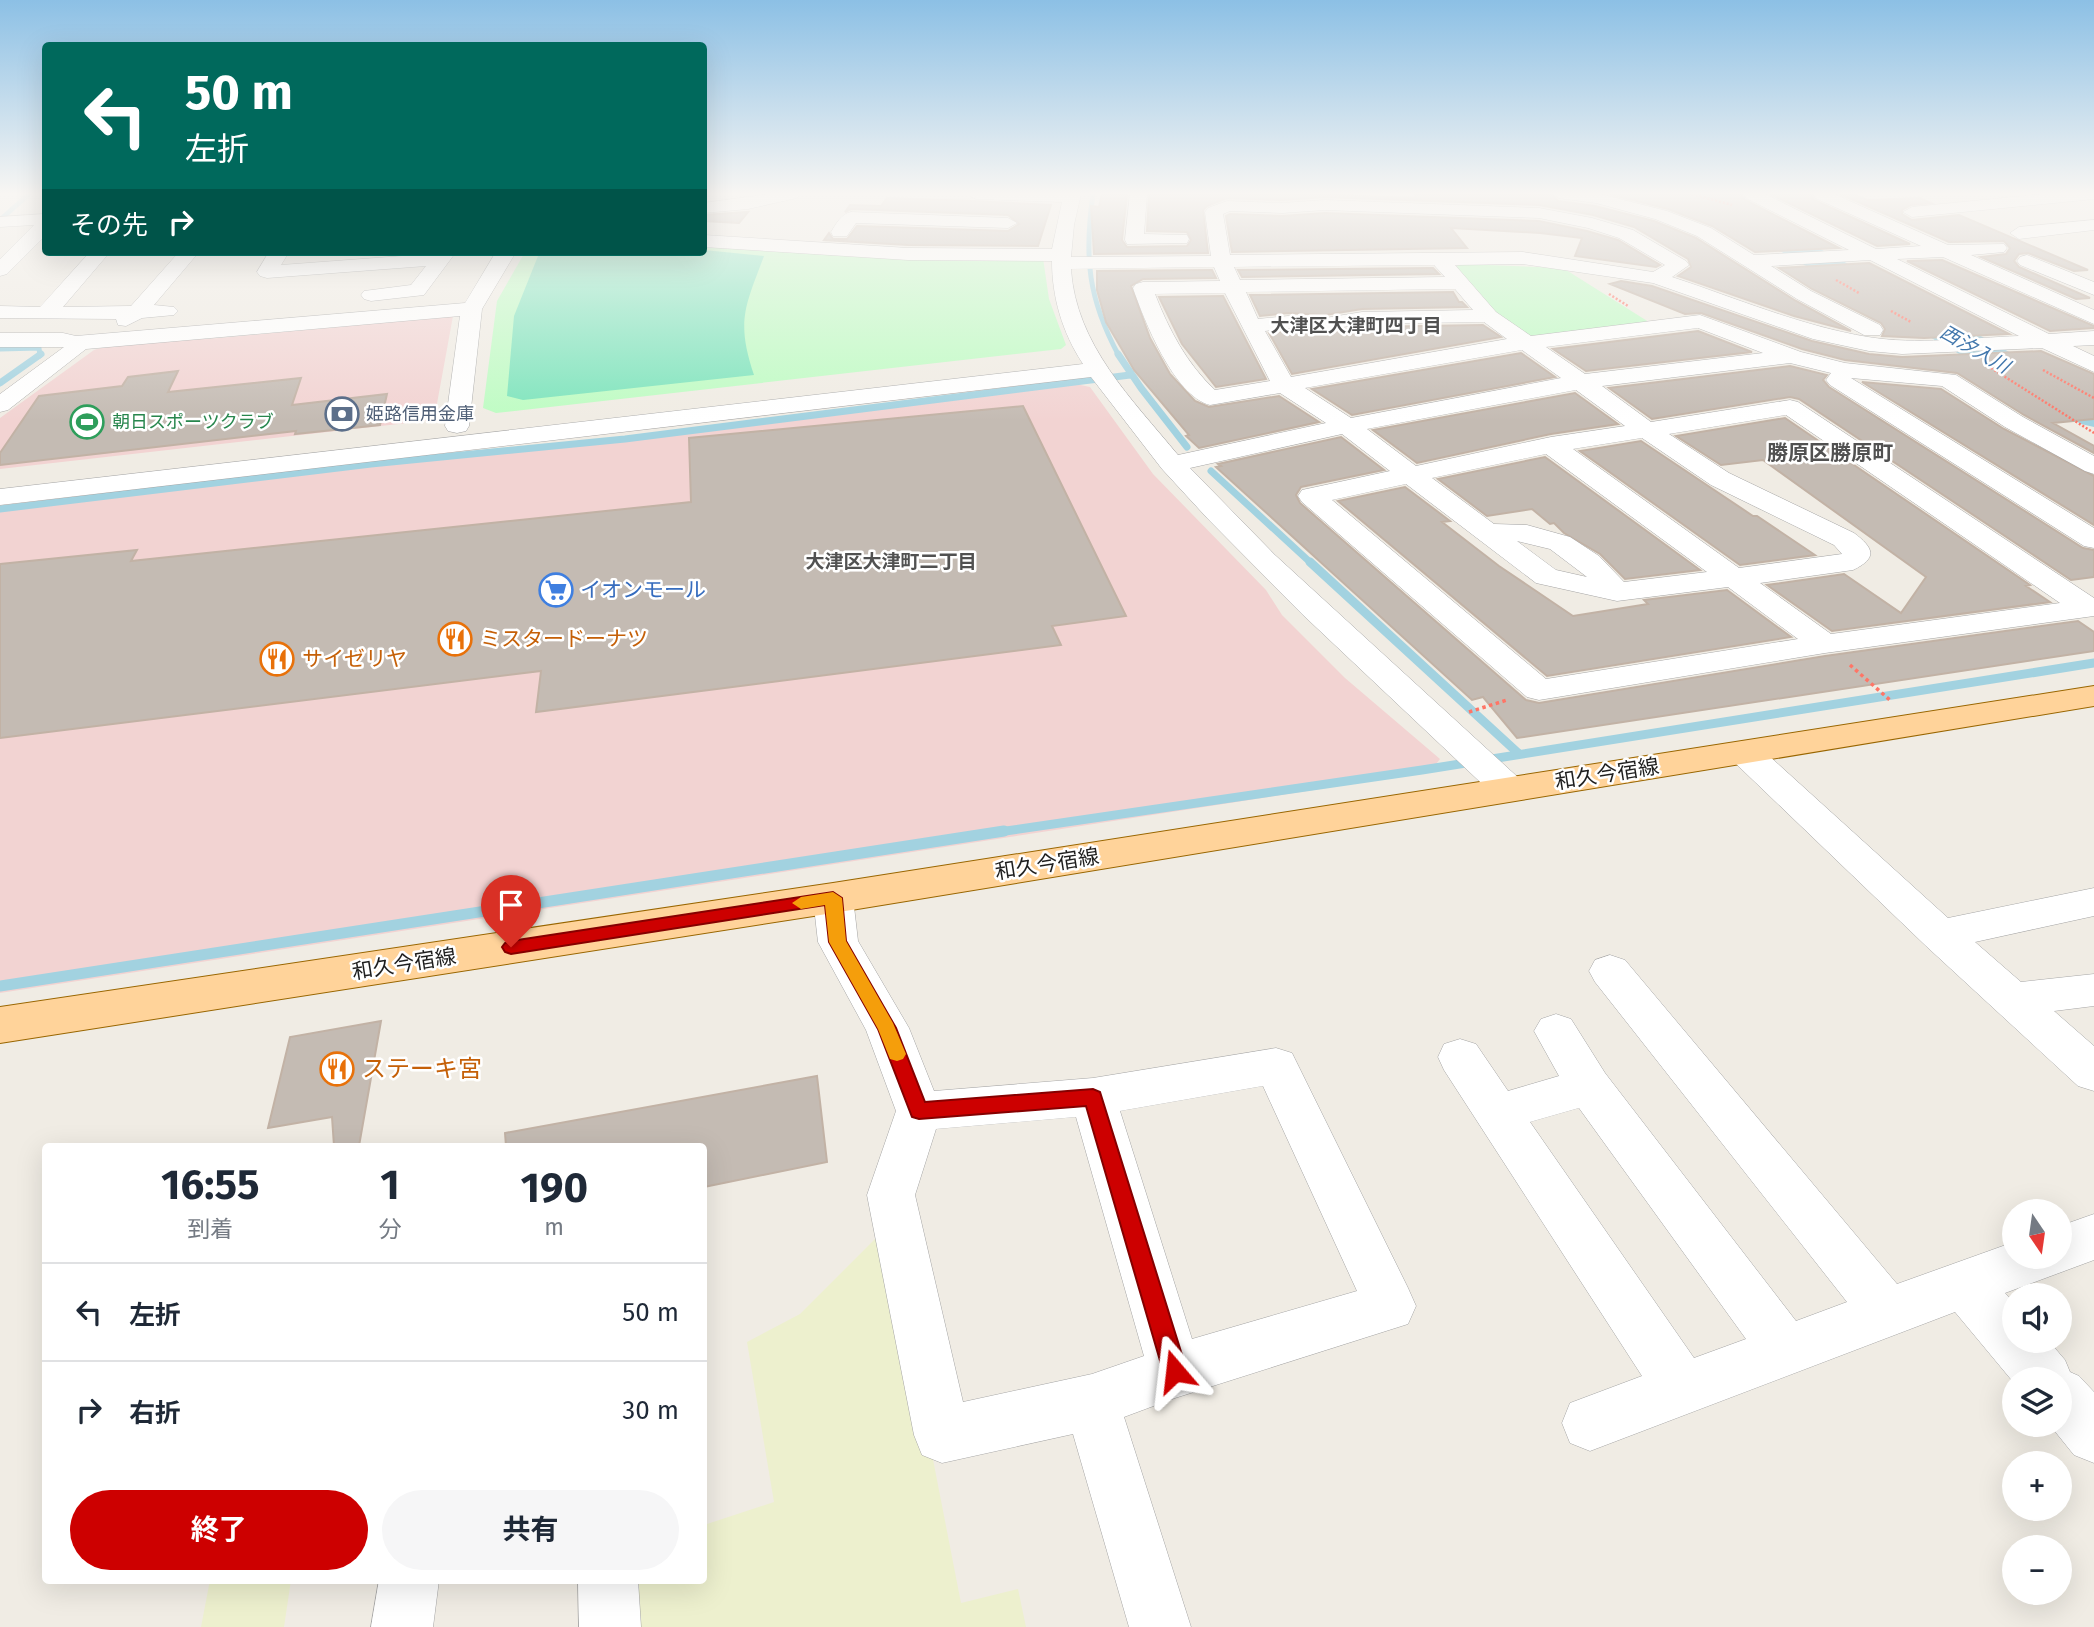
<!DOCTYPE html>
<html lang="ja">
<meta charset="utf-8">
<style>
body{margin:0;font-family:"Fira Sans","Noto Sans JP",sans-serif;background:#f6f6f7;color:#1f2937;height:100vh;display:flex;flex-direction:column;font-size:26px;white-space:nowrap}
*{box-sizing:border-box;margin:0}
p{font-size:23px;color:#747a83}
.icon{flex:none;width:38px;height:38px;fill:none;stroke:currentColor;stroke-width:2;stroke-linecap:round;stroke-linejoin:round}
.map{position:relative;flex:1;overflow:hidden}
.side{position:absolute;left:42px;top:1143px;width:665px;height:441px;display:flex;flex-direction:column;background:#fff;border-radius:7px;box-shadow:0 7px 28px #0002}
.side>*{flex:none}
.banner{position:absolute;left:42px;top:42px;width:665px;height:214px;border-radius:7px;box-shadow:0 7px 28px #0002;background:#00695c;color:#fff;overflow:hidden}
.needle{width:46px;rotate:167deg}
.fabs{position:absolute;left:2002px;top:1199px;display:grid;gap:14px}
.fabs a{display:grid;place-items:center;width:70px;height:70px;border-radius:50%;background:#fff;box-shadow:0 7px 28px #0002;font-size:35px}
.pin{position:absolute;display:grid;place-items:center;width:60px;height:60px;color:#fff;margin:-72px -30px;border-radius:50% 50% 50% 0;rotate:-45deg;box-shadow:0 0 7px #0007}
.pin .icon{rotate:45deg}
.me{position:absolute;width:77px;margin:-38px;rotate:343deg;stroke-linejoin:round;filter:drop-shadow(0 0 5px #0008)}
.turn{display:flex;align-items:center;gap:24px;height:147px;padding:0 28px;font-size:32px}
.turn .icon{width:91px;height:91px;stroke-width:2.5}
.turn b{display:block;font-size:49px;line-height:60px}
.then{display:flex;align-items:center;height:66px;padding:0 28px;background:#0003;gap:14px;font-size:26px}
.eta{display:flex;justify-content:space-evenly;align-items:center;height:119px;text-align:center}
.eta b{font-size:42px;font-weight:700;line-height:49px}
.primary-button{display:flex;gap:14px;margin-top:auto;padding:14px 28px}
.primary-button a{flex:1;height:80px;border-radius:42px;background:#cd0000;color:#fff;font-size:28px;font-weight:700;line-height:80px;text-align:center}
.primary-button a+a{background:#f6f6f7;color:#1f2937}
ul{padding:0;list-style:none}
li{display:flex;align-items:center;gap:21px;height:98px;padding:0 28px;border-top:2px solid #e0e1e3}
li div{flex:1}
li b{display:block;font-size:26px}
li em{font-style:normal}
.map>svg:first-child{display:block}
.commercial{fill:#f2d3d2}
.farmland{fill:#edf0ce}
.park{fill:#befcc3}
.pitch{fill:#7de4bc}
.lines{fill:none;stroke-linecap:round;stroke-linejoin:round}
.stream-far3{stroke:#a2d2e0;stroke-width:5}
.stream-far2{stroke:#a2d2e0;stroke-width:7}
.stream-far1{stroke:#a2d2e0;stroke-width:9}
.stream{stroke:#a2d2e0;stroke-width:11}
.river{fill:#a2d2e0;fill-rule:evenodd}
.building{fill:#c4bbb3;stroke:#c2b2a5;stroke-width:2}
.minor-casing{stroke:#a5a5a5;stroke-width:1}
.major-casing{stroke:#960;stroke-width:2}
.path-far1{stroke:#ff7566;stroke-width:2.5;stroke-dasharray:2 2;stroke-linecap:butt}
.path{stroke:#ff7566;stroke-width:3.5;stroke-dasharray:3.5 3.5;stroke-linecap:butt}
.minor{fill:#fff;fill-rule:evenodd}
.major{fill:#ffd39a;fill-rule:evenodd}
.route{fill:#cd0000;stroke:#850000;stroke-width:2}
.slow{fill:#f59e0b}
.labels{text-anchor:middle;dominant-baseline:central;stroke-width:5;stroke-linejoin:round;paint-order:stroke}
.far-service-label{font-size:18px;fill:#4e5e75;stroke:#fff;text-anchor:start}
.far-leisure-label{font-size:18px;fill:#27864d;stroke:#fff;text-anchor:start}
.far-neighbourhood-label{font-size:19px;font-weight:bold;fill:#515151;stroke:#fff}
.far-water-label{font-size:19px;font-style:italic;fill:#4277ac;stroke:#fff}
.far-quarter-label{font-size:21px;font-weight:bold;fill:#515151;stroke:#fff}
.shop-label{font-size:21px;fill:#366cbe;stroke:#fff;text-anchor:start}
.food-label{font-size:21px;fill:#c56008;stroke:#fff;text-anchor:start}
.street-label{font-size:21px;fill:#1e1e1e;stroke:#fff}
.near-food-label{font-size:24px;fill:#c56008;stroke:#fff;text-anchor:start}
</style>
<div class="map">
<svg width="2094" height="1627" viewBox="0 0 2094 1627">
<rect width="100%" height="100%" fill="#f0ece4"/>
<path class="commercial" d="M453,316L434,420L0,469V418L94,350L111,345L219,338Z
M1071,383L1090,387L1153,474L1266,590L1282,615L1345,678L1440,759L1430,772L0,993V511L590,440L647,439L772,418Z"/>
<path class="farmland" d="M881,1233L890,1239L961,1603L1018,1589L1026,1627H632L630,1580H704V1525L774,1502L747,1342L800,1314Z
M210,1580H291L284,1627H201Z"/>
<path class="park" d="M704,243L1043,258L1049,299L1066,345L1061,349L496,413L483,408L497,301L525,252H704Z
M1462,264L1563,268L1652,324L1537,338C1510,332 1472,289 1454,267Z"/>
<path class="pitch" d="M704,250L764,256C745,307 736,321 754,375L523,400L507,396L514,316L538,256Z"/>
<g class="lines">
<path class="stream-far3" d="M1093,194C1084,257 1088,299 1119,356
M0,220L29,194
M0,349L39,348L40,356"/>
<path class="stream-far2" d="M1118,354L1141,388L1187,447
M0,383L41,354
M1211,471L1312,564
M0,509L371,464L625,439L1130,375"/>
<path class="stream-far1" d="M1310,562L1518,753
M992,833L1422,770L2094,663"/>
<path class="stream" d="M0,986L1004,831"/>
<path class="river" d="M1651,194H1694L1777,226L1933,309L2094,400V427L2081,424L1780,251L1708,217L1655,200Z"/>
</g>
<path class="building" d="M1102,194H1127L1122,240L1127,247L1187,246L1191,240L1187,232L1147,231L1149,194H1310L1416,198L1415,194H1552L1558,201L1595,206L1654,221L1696,238L1796,301L1851,331L1794,316L1678,276L1691,267L1688,259L1634,227L1593,215L1539,205L1325,197L1282,200L1227,198L1207,206L1203,210L1208,253L1094,254L1091,206L1099,207Z
M1609,194H1741L1745,200L1839,248L1755,252L1712,226L1668,209Z
M1770,194H1810L1814,200L1910,244L1877,246Z
M1840,194H1853L1868,200L1920,198L1931,203L1911,205L1902,210V214L1912,220L1959,215L2088,270L2074,271L2028,253L2019,254L2014,261L2019,267L2090,298L2076,299L1981,257L2006,254L2010,248L2004,241L1949,242Z
M887,198L974,201L1051,205L1038,246L908,245L824,240L829,233L833,239H847L857,226L1008,231L1019,224L1008,215L851,209L845,212L850,205L881,206Z
M748,212L739,223L704,221V215Z
M1325,213L1539,221L1587,231L1618,240L1660,265L1656,267L1575,256L1582,238L1540,233L1451,228L1467,248L1232,252L1226,216L1230,214L1282,216Z
M1942,260L2094,326V328L2050,331L1907,261Z
M1869,263L2009,334L1924,338L1882,336L1885,329L1881,323L1812,289L1779,268Z
M1433,268L1439,274L1242,277L1238,270Z
M1212,270L1216,278L1143,279L1131,286L1150,338L1170,374L1195,401L1209,407L1279,396L1319,422L1199,448L1186,436L1189,435L1134,370L1106,322L1097,290V271Z
M1621,281L1652,286L1812,341L1869,354L1902,357L2041,351L2094,374V419L2053,423L2094,446V453L2024,415L1957,373L1845,360L1802,349L1701,313L1685,314L1610,284Z
M1453,292L1459,302H1462L1467,307L1362,309L1325,315L1288,313L1260,316L1250,295Z
M1223,296L1266,379L1216,387L1182,344L1159,297Z
M1483,325L1501,337L1292,374L1269,333L1288,331L1325,333L1362,327Z
M1698,331L1752,352L1586,371L1553,349Z
M1521,353L1555,377L1352,415L1312,389Z
M1790,366L1827,375L1823,380L1829,387L2083,548L2094,550V577L2071,580L1799,399L1790,397L1652,419L1609,388Z
M178,371L168,392L301,378L292,405L387,394L380,425L295,434L296,431L0,465V453L39,396L122,386L128,377Z
M1862,382L1941,389L2004,429L2094,476V525Z
M1575,393L1618,424L1551,434L1417,463L1373,430Z
M1023,406L1126,616L1052,626L1061,645L536,712L541,671L0,738V564L137,550L131,561L691,502L689,438Z
M1785,418L2030,585L2026,586L2050,602L1832,631L1767,585L1844,574L1901,613L1926,577L1763,460L1721,465L1676,436Z
M1341,437L1384,470L1301,487L1296,495L1300,503L1526,700L1539,703L1825,656L2078,621L2094,632V651L1517,738L1483,697L1472,700L1216,467L1221,466L1218,464Z
M1641,441L1753,516H1757L1815,555L1740,565L1580,451Z
M1545,457L1700,570L1625,579L1600,554L1564,533L1554,523L1550,524L1532,509L1487,516L1438,479Z
M1405,487L1450,521L1442,522L1499,566L1573,616L1648,604L1644,600L1727,590L1791,637L1547,676L1338,501Z
M381,1021L359,1146H334L332,1117L268,1128L290,1037Z
M817,1076L827,1162L704,1187V1146H506L505,1133Z"/>
<g class="lines">
<defs>
<path id="minor" d="M770,194H800L797,198L748,209L704,213V203Z
M967,194H1081L1074,225L1071,257L1211,256L1205,212L1208,208L1227,201L1282,203L1325,200L1539,208L1592,218L1633,230L1686,261L1689,265L1672,277C1736,298 1801,326 1868,337C1917,345 1969,338 2019,336L1870,260L1771,266L1811,291L1880,325L1883,330L1880,335H1864L1797,299L1697,236L1655,219L1596,203L1558,198L1555,194H1600L1667,211L1711,228L1754,255L1849,250L1746,198L1744,194H1765L1876,249L1921,246L1815,198L1813,194H1834L1948,245L2004,244L2007,248L2004,252L1971,255L2094,310V324L1943,257L1897,259L2049,334L2094,331V345L2073,346L2094,356V372L2042,348L1902,354L1869,351L1813,339L1653,283L1523,264L1455,265L1496,312L1531,336L1700,315L1801,352L1845,363L1956,375L2023,417L2094,456V474L2085,471L2005,427L1942,386L1851,378L2094,528V548L2084,546L1830,385L1826,380L1831,373L1790,363L1602,386L1651,422L1790,400L1798,402L2094,598V616L1825,653L1539,700L1527,697L1302,502L1298,496L1302,490L1390,471L1342,434L1190,468L1275,555L1522,781L1527,789L1522,797L1509,801L1496,797L1302,614L1208,519L1162,469L1091,377L0,505V489L1083,364C1062,332 1052,297 1052,261L908,260L704,247V235L908,248L1052,249L1062,202L976,199ZM1325,210L1539,218L1588,228L1619,238L1665,265L1653,272L1523,252L1230,255L1223,214L1230,211L1282,213ZM1434,265L1445,277L1240,280L1234,267ZM1214,267L1220,281L1143,282L1136,284L1133,288C1144,320 1174,396 1210,405L1280,393L1326,423L1178,455C1132,399 1076,345 1071,269ZM1455,289L1473,310L1362,312L1325,318L1288,316L1258,319L1246,292ZM1225,293L1270,381L1215,390C1187,364 1169,330 1155,294ZM1484,322L1507,339L1291,377L1265,331L1288,328L1325,330L1362,324ZM1698,328L1763,353L1585,374L1546,347ZM1522,350L1561,378L1351,418L1305,388ZM1576,390L1625,426L1551,437L1416,466L1367,429ZM1786,415L2060,603L1831,634L1760,583L1853,570C1878,558 1874,548 1854,533L1729,473L1669,434ZM1642,438L1711,485L1834,545L1842,554L1739,568L1573,449ZM1546,454L1707,572L1624,582L1599,556L1570,537L1527,525L1494,524L1432,478ZM1406,484L1536,583L1617,601L1728,587L1798,639L1546,679L1332,500ZM1517,541L1550,549L1587,577L1556,570Z
M1130,194H1147L1144,234L1187,235L1189,239L1187,243L1127,244L1125,240Z
M2045,194H2094V199L1912,217L1903,212L1912,207Z
M851,212L1008,218L1017,223L1008,228L856,223L847,236H833L831,232C836,224 841,214 851,212Z
M46,214V235L7,274L0,276V259L34,225L0,227V217Z
M2094,220V230L2019,239L2010,233L2019,227Z
M90,252H110L63,307L131,306L179,252H199L154,305L174,307L178,311L174,315L142,318L126,326L118,325L116,319L0,318V306L40,307Z
M269,252H289L281,265L456,252L424,295L371,301L364,299L361,295L364,291L411,285L426,266L267,278L260,276L257,272Z
M496,252H516L482,309L469,426L466,431L457,433L448,431L445,426L460,316L86,349L8,410L0,412V394L64,347H0V333H63L76,336L465,303Z
M2027,255L2094,282V295L2020,265L2017,261L2020,257Z
M1744,741L1756,744L1948,918L2094,888V916L1975,942L2021,982L2094,974V1006L2054,1011L2094,1046V1091L2078,1086L1926,946L1732,760L1727,752L1732,744Z
M833,884L847,888L853,898L858,941L909,1028L934,1091L1093,1078L1276,1048L1292,1053L1408,1288L1416,1306L1408,1324L1175,1398L1124,1417L1191,1627H1129L1073,1434L942,1463L922,1455L914,1435L867,1195L896,1111L866,1030L818,942L813,898L819,888ZM1263,1086L1357,1291L1192,1339L1120,1111ZM1076,1117L1144,1356L1092,1374L963,1402L915,1195L936,1129Z
M1610,955L1625,960L1897,1284L2014,1242V1256H2060V1226L2094,1214V1260L2005,1293L2014,1303V1340H2048L2065,1360L2070,1372L2079,1376L2094,1392V1463L2074,1455L2049,1424H2060V1379H2014V1383L1955,1312L1590,1451L1570,1443L1562,1423L1570,1403L1642,1376L1444,1070L1438,1057L1444,1044L1460,1039L1476,1044L1508,1091L1559,1076L1534,1031L1541,1019L1556,1014L1571,1019L1605,1073L1796,1321L1847,1302L1595,982L1589,971L1595,960ZM1579,1108L1746,1339L1694,1358L1530,1122Z
M379,1580H439L433,1627H371Z
M578,1580H638L641,1627H579Z"/>
<path id="major" d="M2094,686V706L833,913L0,1043V1007L833,883Z"/>
</defs>
<use href="#minor" class="minor-casing"/>
<use href="#major" class="major-casing"/>
<path class="path-far1" d="M1692,194L1732,205
M1836,280L1859,293
M1609,294L1628,306
M1891,311L1911,322
M1991,368L2094,433
M2043,370L2094,398"/>
<path class="path" d="M1850,665L1891,701
M1469,712L1507,700"/>
<use href="#minor" class="minor"/>
<use href="#major" class="major"/>
</g>
<linearGradient id="sky" x2="0" y2="1"><stop stop-color="#8cc0e5"/><stop offset="0.46" stop-color="#f8f6f3"/><stop offset="1" stop-color="#f8f6f3" stop-opacity="0"/></linearGradient>
<rect width="2094" height="421" fill="url(#sky)"/>
<path class="route" d="M833,892L842,898L846,941L896,1028L925,1102L1093,1089L1100,1092L1187,1371L1183,1379L1175,1383L1166,1379L1163,1371L1086,1106L919,1119L912,1117L878,1029L829,942L825,905L511,954L505,952L502,947L505,943L511,941Z"/>
<path class="slow" d="M833,892L842,898L846,941L893,1023L906,1054L903,1059L897,1061L890,1059L878,1029L829,942L825,905L801,909L792,903L801,897Z"/>
<defs>
<symbol id="bank-ring" viewBox="-11 -11 22 22"><circle r="9.5" fill="#fff" stroke="#5c6f8a" stroke-width="1.5"/><path d="M-6-4H6V4H-6ZM0-2.3a2.3 2.3 0 1 0 0 4.6a2.3 2.3 0 1 0 0-4.6Z" fill="#5c6f8a"/></symbol>
<symbol id="stadium-ring" viewBox="-11 -11 22 22"><circle r="9.5" fill="#fff" stroke="#2e9e5b" stroke-width="1.5"/><path d="M0-5a6.5 5 0 1 0 0 10a6.5 5 0 1 0 0-10ZM-3.5-1.8h7v3.6h-7Z" fill="#2e9e5b"/></symbol>
<symbol id="supermarket-ring" viewBox="-11 -11 22 22"><circle r="9.5" fill="#fff" stroke="#3f7fe0" stroke-width="1.5"/><path d="M-6-5.5h2.5l.6 2H6L4.5 2H-2.5L-4.4-4H-6ZM-1.5 3.2a1.3 1.3 0 1 0 .1 0ZM3 3.2a1.3 1.3 0 1 0 .1 0Z" fill="#3f7fe0"/></symbol>
<symbol id="restaurant-ring" viewBox="-11 -11 22 22"><circle r="9.5" fill="#fff" stroke="#e8710a" stroke-width="1.5"/><path d="M-5-6h1v4h1v-4h1v4h1v-4h1v5L-1.5 .5V6h-2V.5L-5-1ZM5-6V6H3V1.5H1.5Q1.5-4 5-6Z" fill="#e8710a"/></symbol>
</defs>
<g fill-rule="evenodd">
<use href="#bank-ring" x="323" y="395" width="38" height="38"/>
<use href="#stadium-ring" x="68" y="403" width="38" height="38"/>
<use href="#supermarket-ring" x="537" y="571" width="38" height="38"/>
<use href="#restaurant-ring" x="436" y="620" width="38" height="38"/>
<use href="#restaurant-ring" x="258" y="640" width="38" height="38"/>
<use href="#restaurant-ring" x="318" y="1050" width="38" height="38"/>
</g>
<g class="labels">
<g class="far-service-label">
<text x="366" y="414">姫路信用金庫</text>
</g>
<g class="far-leisure-label">
<text x="112" y="422">朝日スポーツクラブ</text>
</g>
<g class="far-neighbourhood-label">
<text x="1356" y="325">大津区大津町四丁目</text>
<text x="891" y="561">大津区大津町二丁目</text>
</g>
<g class="far-water-label">
<text transform="translate(1975 349) rotate(30)">西汐入川</text>
</g>
<g class="far-quarter-label">
<text x="1830" y="453">勝原区勝原町</text>
</g>
<g class="shop-label">
<text x="580" y="590">イオンモール</text>
</g>
<g class="food-label">
<text x="480" y="639">ミスタードーナツ</text>
<text x="302" y="659">サイゼリヤ</text>
</g>
<g class="street-label">
<text transform="translate(1607 774) rotate(-9)">和久今宿線</text>
<text transform="translate(1047 864) rotate(-9)">和久今宿線</text>
<text transform="translate(404 964) rotate(-9)">和久今宿線</text>
</g>
<g class="near-food-label">
<text x="362" y="1069">ステーキ宮</text>
</g>
</g>
</svg>
<div class="fabs">
<a><svg class="needle" viewBox="-14 -14 28 28"><path d="M0-13l5 13h-10z" fill="#e53935"/><path d="M0 13l5-13h-10z" fill="#747a83"/></svg></a>
<a><svg class="icon" aria-label="sound" viewBox="0 0 24 24"><path d="M4 9h4l5-4v14l-5-4H4zM17 9q2 3 0 6"/></svg></a>
<a><svg class="icon" aria-label="layers" viewBox="0 0 24 24"><path d="M12 4l9 5-9 5-9-5zM3 14l9 5 9-5"/></svg></a>
<a>+</a>
<a>−</a>
</div>
<div class="pin" style="left:511px;top:947px;background:#d93025"><svg class="icon" aria-label="arrive" viewBox="0 0 24 24"><path d="M6 21V4h12l-3 4 3 4H6"/></svg></div>
<svg class="me" style="left:1175px;top:1371px" viewBox="-20 -20 40 40"><path d="M0-17L14 15 0 8-14 15z" fill="#cd0000" stroke="#fff" stroke-width="4"/></svg>
<div class="banner">
<div class="turn"><svg class="icon" aria-label="left" viewBox="0 0 24 24"><path d="M17 20v-9H6M10 6l-5 5 5 5"/></svg><div><b>50 m</b>左折</div></div>
<div class="then">その先<svg class="icon" aria-label="right" viewBox="0 0 24 24"><path d="M7 20v-9h11M14 6l5 5-5 5"/></svg></div>
</div>
<section class="side">
<div class="eta">
<div><b>16:55</b><p>到着</p></div>
<div><b>1</b><p>分</p></div>
<div><b>190</b><p>m</p></div>
</div>
<ul>
<li><svg class="icon" aria-label="left" viewBox="0 0 24 24"><path d="M17 20v-9H6M10 6l-5 5 5 5"/></svg><div><b>左折</b></div><em>50 m</em></li>
<li><svg class="icon" aria-label="right" viewBox="0 0 24 24"><path d="M7 20v-9h11M14 6l5 5-5 5"/></svg><div><b>右折</b></div><em>30 m</em></li>
</ul>
<div class="primary-button"><a>終了</a><a>共有</a></div>
</section>
</div>
